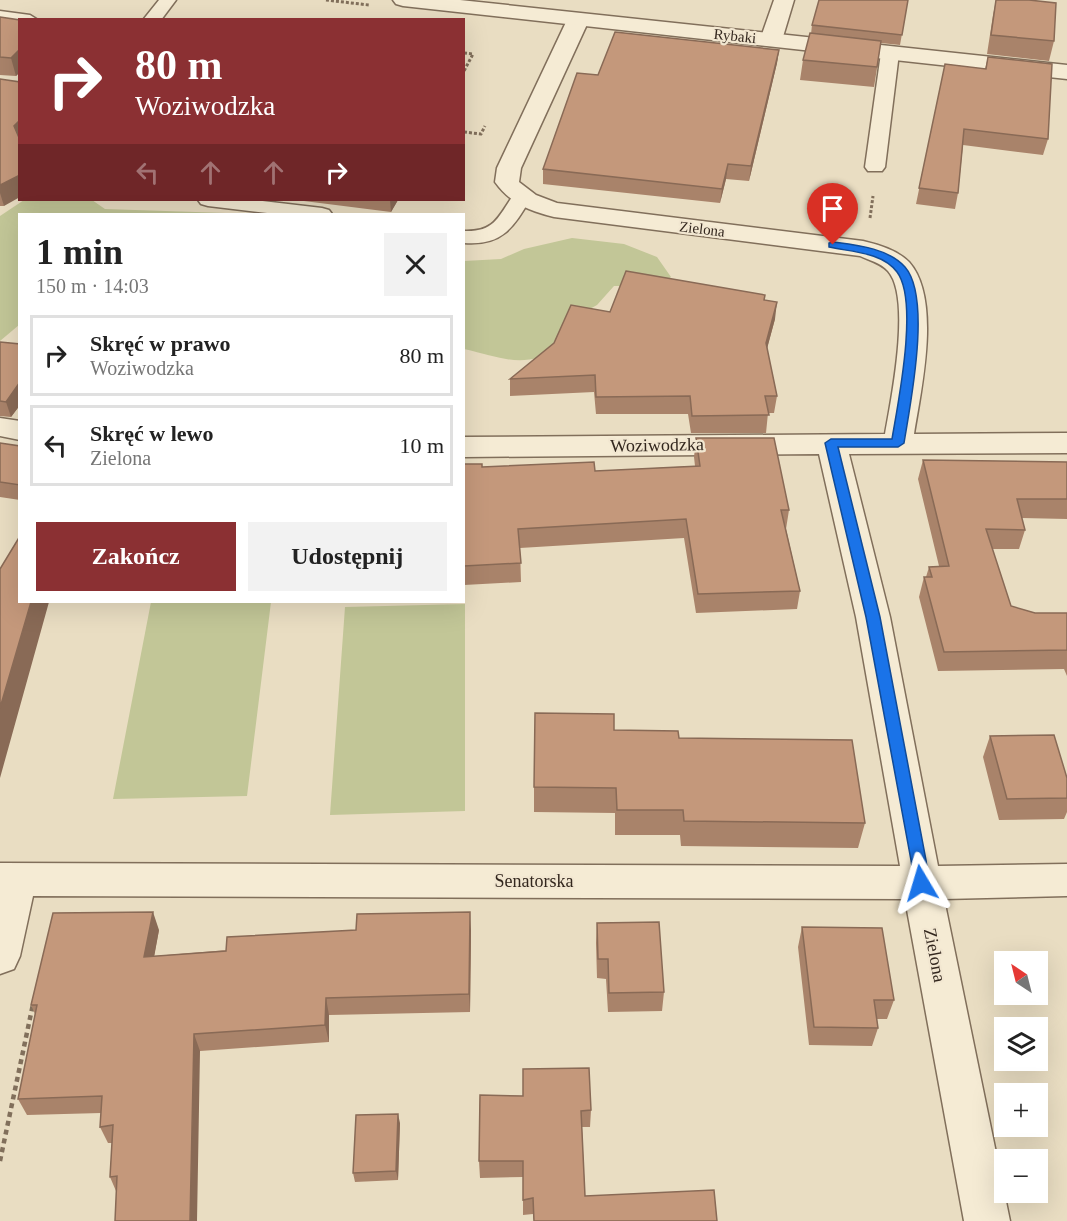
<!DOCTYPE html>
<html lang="pl">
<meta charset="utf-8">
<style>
body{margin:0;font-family:"Times New Roman",serif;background:#f2f2f2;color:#222;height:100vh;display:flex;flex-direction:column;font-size:22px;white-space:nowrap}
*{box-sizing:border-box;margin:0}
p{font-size:20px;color:#767676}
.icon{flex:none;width:33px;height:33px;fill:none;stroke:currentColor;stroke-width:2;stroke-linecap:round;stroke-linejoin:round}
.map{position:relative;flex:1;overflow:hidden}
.panel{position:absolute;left:18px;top:213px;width:447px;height:390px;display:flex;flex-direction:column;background:#fff;border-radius:0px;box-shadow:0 6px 24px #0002}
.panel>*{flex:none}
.banner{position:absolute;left:18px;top:18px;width:447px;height:183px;border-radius:0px;box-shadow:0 6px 24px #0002;background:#8b3033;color:#fff;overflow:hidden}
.needle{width:39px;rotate:325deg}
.fabs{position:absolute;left:994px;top:951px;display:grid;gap:12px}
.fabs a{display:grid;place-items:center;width:54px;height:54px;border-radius:0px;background:#fff;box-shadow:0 6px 24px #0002;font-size:30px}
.pin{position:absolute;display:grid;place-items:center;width:51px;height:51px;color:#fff;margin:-62px -26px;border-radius:50% 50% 50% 0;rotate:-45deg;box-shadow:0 0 6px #0007}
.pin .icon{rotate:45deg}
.me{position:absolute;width:66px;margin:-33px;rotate:353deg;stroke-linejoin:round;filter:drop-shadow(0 0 4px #0008)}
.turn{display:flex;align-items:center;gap:21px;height:126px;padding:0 18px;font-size:27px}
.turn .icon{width:78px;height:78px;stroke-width:2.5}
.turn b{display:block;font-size:42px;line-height:51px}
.lanes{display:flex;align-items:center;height:57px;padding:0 18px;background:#0003;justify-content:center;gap:30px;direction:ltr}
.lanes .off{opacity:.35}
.round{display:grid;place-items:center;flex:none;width:63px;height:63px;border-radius:0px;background:#f2f2f2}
.head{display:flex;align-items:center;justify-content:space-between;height:102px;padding:0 18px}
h1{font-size:36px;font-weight:700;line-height:45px}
.cta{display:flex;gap:12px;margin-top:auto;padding:12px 18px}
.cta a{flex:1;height:69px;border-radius:0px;background:#8b3033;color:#fff;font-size:24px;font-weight:700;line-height:69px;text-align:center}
.cta a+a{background:#f2f2f2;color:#222}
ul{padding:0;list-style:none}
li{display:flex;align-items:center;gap:18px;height:81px;margin:0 12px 9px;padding:0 6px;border:3px solid #e0e0e0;border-radius:0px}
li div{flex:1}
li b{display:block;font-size:22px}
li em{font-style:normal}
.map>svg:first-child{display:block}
.green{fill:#c2c697}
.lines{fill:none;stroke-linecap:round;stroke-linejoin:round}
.service-casing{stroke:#816f5b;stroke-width:3}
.minor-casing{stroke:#816f5b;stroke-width:3}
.tertiary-casing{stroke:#816f5b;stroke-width:3}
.path-far1{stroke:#816f5b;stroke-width:3;stroke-dasharray:3 2;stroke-linecap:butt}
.path{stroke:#816f5b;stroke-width:4.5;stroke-dasharray:5 4;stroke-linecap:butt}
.service{fill:#f5ebd4;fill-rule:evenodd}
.minor{fill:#f5ebd4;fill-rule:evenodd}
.tertiary{fill:#f5ebd4;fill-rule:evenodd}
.wall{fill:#a9836a}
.shaded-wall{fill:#896a56}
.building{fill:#c4987b;stroke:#896a56;stroke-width:1.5}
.route{fill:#1a73e8;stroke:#114b97;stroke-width:1.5}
.labels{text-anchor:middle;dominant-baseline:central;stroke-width:4.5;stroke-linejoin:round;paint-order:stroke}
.far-street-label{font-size:15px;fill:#33271e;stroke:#f2e7d1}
.street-label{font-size:18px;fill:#33271e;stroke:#f2e7d1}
</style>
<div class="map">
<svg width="1067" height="1221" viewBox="0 0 1067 1221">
<rect width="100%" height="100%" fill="#e9ddc2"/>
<path class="green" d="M24,200H92L105,209L256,214H20L19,325L0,341V216Z
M572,238L624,244L657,257L671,277L659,286H614L597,305L570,320L562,347C523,370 504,358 464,349V261L501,259L524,249Z
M151,602H271L247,796L113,799Z
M465,604V811L330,815L345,607Z"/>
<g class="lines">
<defs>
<path id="service" d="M159,0H176L161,20H143Z
M0,11L30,15L38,20H20V24L0,21Z
M890,48L896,49L899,53L885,167L882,171H868L865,167L881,53L884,49Z
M521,192L528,194L531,198C513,228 502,246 464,243V231C495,232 498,217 514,194Z
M198,200H253L322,208L329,210L332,214H276L208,206L201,204Z"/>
<path id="minor" d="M774,0H794L782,40L779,45L771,46L763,45L760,40Z
M578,14L585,16L589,20L521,168L519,182L536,195L557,203L863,241C879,245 897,250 909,262C942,299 921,390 914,434L1067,433V453L849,454L890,617L938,866L1067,864V896L944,899L1010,1221H964L905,899L33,896L20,956L14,969L0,974V863L900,866L856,617L819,454L464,457V437L885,434C891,400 912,298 888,271C881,263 869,260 860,256L554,217C529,211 510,203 495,182L497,168L567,20L571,16Z
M0,418L20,421V440L0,436Z"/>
<path id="tertiary" d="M393,0H460L1067,65V79L403,6L396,4Z"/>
</defs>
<use href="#service" class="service-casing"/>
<use href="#minor" class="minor-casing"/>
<use href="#tertiary" class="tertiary-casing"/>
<path class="path-far1" d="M326,0L369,5
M464,53L473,54L464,71
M464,132L481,134L485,126
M870,218L873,196"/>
<path class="path" d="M0,1161L33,1004"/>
<use href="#service" class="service"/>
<use href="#minor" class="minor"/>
<use href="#tertiary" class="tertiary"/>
</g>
<path class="wall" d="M908,0L900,45L881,43L874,87L800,80L803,60L811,34L812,25Z
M996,0L1054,41L1049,61L987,54L993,15Z
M0,17L20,20V72L16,76L0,75Z
M779,50L777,63L749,181L726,179L720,203L543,184V169L598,75Z
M988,57L1048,139L1043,155L963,145L958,193L955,209L916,204L945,64L985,69Z
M0,79L4,206H0Z
M296,200H398L391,212Z
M765,295V300L775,319L767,348L777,396L774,413H768L766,433H691L688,414H596L594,392L510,396V379L610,312Z
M0,342L20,344V405L11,417L0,416Z
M696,438L789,510L786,529L800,591L797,609L696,613L684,538L520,548L521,582L464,585V464L482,467L595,471L695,466L694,457Z
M0,443L20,446V500L0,497Z
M923,460L1067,462V519L1022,518L1025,530L1019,549H992L1011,606L1035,613H1067V676L1064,669L938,671L919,597L924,577H926L929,567L939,566L918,479Z
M614,730L679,738L865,823L858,848L681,846L680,835H615V813L534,812V787Z
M990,736L1067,778V812L1064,819L999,820L983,757Z
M597,923L664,992L662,1011L608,1012L606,979L597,978L596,943Z
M802,927L894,1000L887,1019H877L878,1028L872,1046L809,1045L798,947Z
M159,930L154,956L471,930L470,1012L329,1015V1042L200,1051L116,1191L110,1177L112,1143H108L100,1127L101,1113L27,1115L18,1099L35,1014L31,1005Z
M480,1095L591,1110L590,1127H582L585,1196L717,1221H534L533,1214L523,1215V1177L480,1178L479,1161Z
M400,1123L398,1180L355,1182L353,1173Z"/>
<path class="shaded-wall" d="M20,49V72L16,76L11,58Z
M779,50L777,63L749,181L751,166Z
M20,120V145L14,126Z
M728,164L726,179L720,203L722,189Z
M20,175V197L4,206L0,193V185Z
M390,200H398L391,212Z
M777,302L775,319L764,360L766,343Z
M20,382V405L11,417L6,402Z
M31,602H49L0,778V708Z
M153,912L159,930L151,974L144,957Z
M470,912L471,930L470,1012L469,994Z
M326,998L329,1015V1042L325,1025Z
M194,1034L200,1051L197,1221H190Z
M398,1114L400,1123L398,1180L396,1171Z"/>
<path class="building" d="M819,0H908L902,35L812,25Z
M996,0H1029L1056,3L1054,41L991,35Z
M0,17L20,20V49L11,58L0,57Z
M615,32L779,50L751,166L728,164L722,189L543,169L577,73L598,75Z
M810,33L881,41L877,67L803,60Z
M988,57L1052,64L1048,139L964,129L958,193L919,188L945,64L986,69Z
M0,79L20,82V120L14,126L20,140V175L0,185Z
M626,271L765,295L764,300L777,302L766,343L777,396H765L769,415L692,416L690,396L596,397L595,375L510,379L554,343L571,305L610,312Z
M0,342L20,344V382L6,402L0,401Z
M696,438H774L789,510H781L800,591L698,594L686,519L518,529L521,563L464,566V464H482V467L594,462L595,471L700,466Z
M0,443L20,446V485L0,482Z
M923,460L1067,462V499H1017L1025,530L986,529L1011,606L1035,613H1067V650L944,652L924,577H932L929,567L949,566Z
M20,536V602H31L0,708V569Z
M535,713L614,714V730L678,731L679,738L852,740L865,823L684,821L683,810H617L616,788L534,787Z
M1054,735L1067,778V798L1007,799L990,736Z
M153,912L144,957L226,951L227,937L356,930L357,914L470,912L469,994L326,998L325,1025L194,1034L190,1221H115L117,1176L110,1177L113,1125L100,1127L102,1096L18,1099L37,1005H31L53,913Z
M659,922L664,992L609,993L608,959H598L597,923Z
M802,927L882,928L894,1000H874L878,1028L814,1027Z
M589,1068L591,1110L581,1111L585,1196L714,1190L717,1221H534L533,1198L523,1200V1161H479L480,1095L523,1096V1069Z
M398,1114L396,1171L353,1173L356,1115Z"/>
<path class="route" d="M833,242C856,245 888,248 905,267C932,298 910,405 904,443L898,447H838L880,617L926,860L929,883L926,887L921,889L915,887L911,860L866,617L825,443L831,439H892C898,403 919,301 897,272C882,252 851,252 829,247V243Z"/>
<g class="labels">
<g class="far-street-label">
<text transform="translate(735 36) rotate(6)">Rybaki</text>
<text transform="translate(702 229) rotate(7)">Zielona</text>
</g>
<g class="street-label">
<text transform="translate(657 445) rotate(-1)">Woziwodzka</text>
<text x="534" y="881">Senatorska</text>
<text transform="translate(935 955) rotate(79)">Zielona</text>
</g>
</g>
</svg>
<div class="fabs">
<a><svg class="needle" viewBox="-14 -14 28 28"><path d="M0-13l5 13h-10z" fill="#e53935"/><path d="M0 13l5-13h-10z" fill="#767676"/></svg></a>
<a><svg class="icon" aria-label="layers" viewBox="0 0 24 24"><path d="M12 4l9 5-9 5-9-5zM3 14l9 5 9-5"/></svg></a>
<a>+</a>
<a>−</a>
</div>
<div class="pin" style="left:833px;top:245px;background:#d93025"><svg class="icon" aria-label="arrive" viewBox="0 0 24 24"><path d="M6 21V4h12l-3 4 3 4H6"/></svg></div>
<svg class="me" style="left:921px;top:883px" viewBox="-20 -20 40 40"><path d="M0-17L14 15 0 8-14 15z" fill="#1a73e8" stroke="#fff" stroke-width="4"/></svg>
<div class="banner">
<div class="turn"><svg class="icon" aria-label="right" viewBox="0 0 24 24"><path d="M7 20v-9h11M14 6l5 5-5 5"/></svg><div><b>80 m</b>Woziwodzka</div></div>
<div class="lanes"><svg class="icon off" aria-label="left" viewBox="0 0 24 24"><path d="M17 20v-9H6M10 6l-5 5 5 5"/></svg><svg class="icon off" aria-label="ahead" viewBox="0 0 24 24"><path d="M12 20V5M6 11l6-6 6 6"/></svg><svg class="icon off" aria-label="ahead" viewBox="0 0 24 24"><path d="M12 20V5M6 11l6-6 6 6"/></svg><svg class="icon" aria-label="right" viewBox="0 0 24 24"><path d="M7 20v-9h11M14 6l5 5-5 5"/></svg></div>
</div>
<section class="panel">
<div class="head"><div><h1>1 min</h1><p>150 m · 14:03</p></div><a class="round"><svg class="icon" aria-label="close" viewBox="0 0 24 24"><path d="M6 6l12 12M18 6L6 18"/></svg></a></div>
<ul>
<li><svg class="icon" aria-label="right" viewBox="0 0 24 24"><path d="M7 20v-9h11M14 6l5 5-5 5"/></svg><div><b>Skręć w prawo</b><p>Woziwodzka</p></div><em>80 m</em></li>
<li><svg class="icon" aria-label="left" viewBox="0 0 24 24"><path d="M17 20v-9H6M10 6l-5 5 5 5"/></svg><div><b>Skręć w lewo</b><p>Zielona</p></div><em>10 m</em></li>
</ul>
<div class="cta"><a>Zakończ</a><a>Udostępnij</a></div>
</section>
</div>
